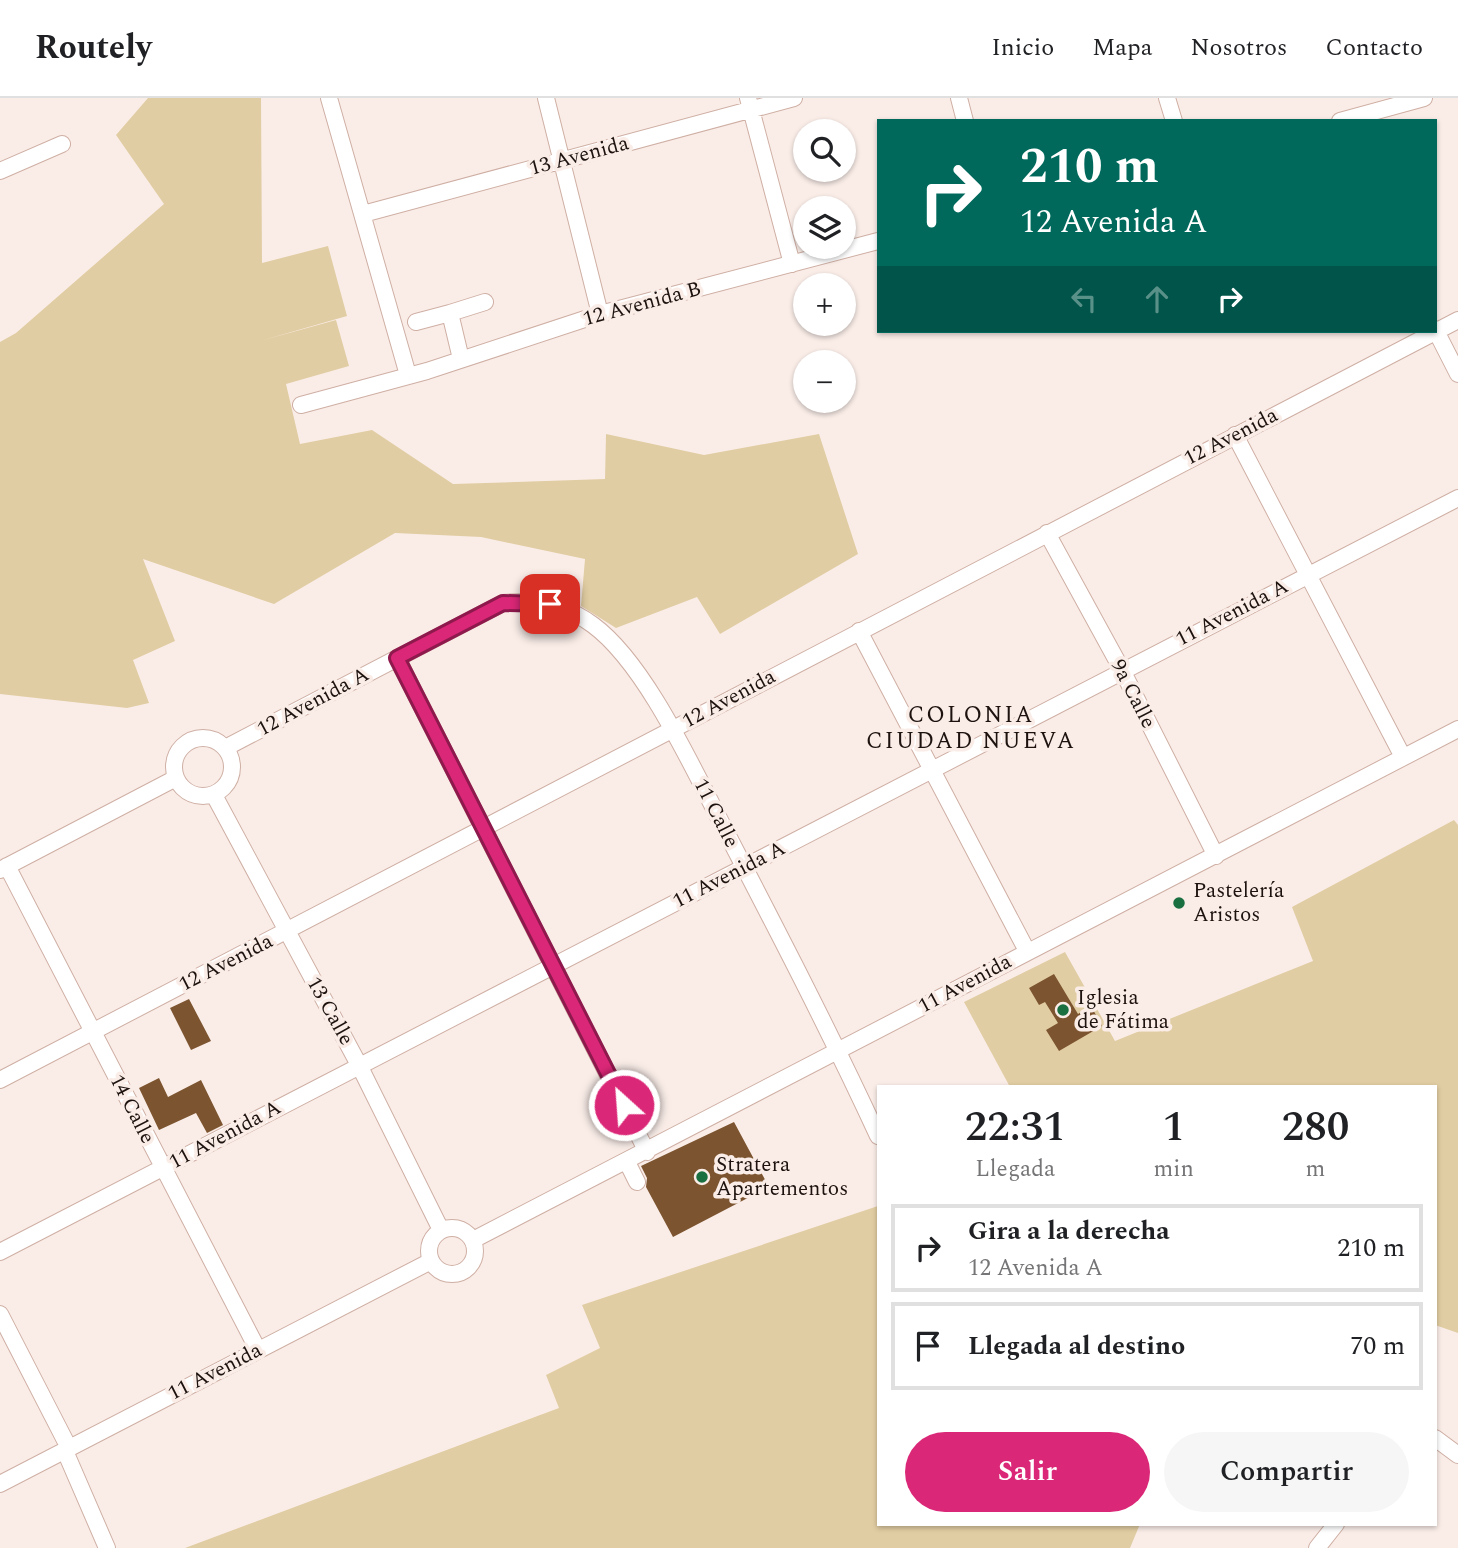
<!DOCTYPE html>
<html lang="es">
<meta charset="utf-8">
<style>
body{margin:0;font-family:Spectral,serif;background:#f6f6f6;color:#202124;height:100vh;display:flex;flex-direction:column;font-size:26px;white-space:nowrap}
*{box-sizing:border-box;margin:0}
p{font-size:23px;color:#757577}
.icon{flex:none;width:38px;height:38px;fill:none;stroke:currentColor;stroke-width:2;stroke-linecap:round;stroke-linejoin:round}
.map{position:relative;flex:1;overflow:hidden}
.panel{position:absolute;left:877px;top:987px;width:560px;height:441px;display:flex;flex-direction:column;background:#fff;border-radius:0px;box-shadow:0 2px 5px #0004}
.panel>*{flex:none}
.top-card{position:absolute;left:877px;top:21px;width:560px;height:214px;border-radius:0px;box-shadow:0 2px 5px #0004;background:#00695c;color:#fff;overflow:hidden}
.fabs{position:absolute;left:793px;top:21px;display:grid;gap:14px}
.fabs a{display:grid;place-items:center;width:63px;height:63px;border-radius:50%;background:#fff;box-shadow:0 2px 5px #0004;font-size:35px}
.pin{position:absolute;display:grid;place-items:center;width:60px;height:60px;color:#fff;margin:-30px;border-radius:14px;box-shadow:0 4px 10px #0006}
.me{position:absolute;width:77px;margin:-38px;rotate:334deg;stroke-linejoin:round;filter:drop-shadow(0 0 5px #0008)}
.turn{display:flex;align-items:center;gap:24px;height:147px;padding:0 28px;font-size:32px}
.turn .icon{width:91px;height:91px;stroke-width:2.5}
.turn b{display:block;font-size:49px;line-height:60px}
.lanes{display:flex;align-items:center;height:66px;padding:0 28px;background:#0003;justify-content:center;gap:35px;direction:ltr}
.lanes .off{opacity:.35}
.eta{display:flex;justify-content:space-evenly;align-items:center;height:119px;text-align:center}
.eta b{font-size:42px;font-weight:600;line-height:49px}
.action{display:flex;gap:14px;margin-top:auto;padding:14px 28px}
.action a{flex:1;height:80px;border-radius:42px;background:#db2777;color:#fff;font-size:28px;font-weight:600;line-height:80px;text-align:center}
.action a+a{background:#f6f6f6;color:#202124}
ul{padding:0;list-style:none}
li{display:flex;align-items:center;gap:21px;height:88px;margin:0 14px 10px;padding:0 14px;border:4px solid #e0e0e0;border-radius:0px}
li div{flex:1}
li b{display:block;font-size:26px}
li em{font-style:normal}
header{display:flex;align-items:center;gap:42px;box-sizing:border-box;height:98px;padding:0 35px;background:#fff;border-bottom:2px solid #e0e0e0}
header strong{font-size:33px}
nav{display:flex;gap:38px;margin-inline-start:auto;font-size:24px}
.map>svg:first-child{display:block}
.green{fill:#e1cda3}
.building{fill:#7c542f}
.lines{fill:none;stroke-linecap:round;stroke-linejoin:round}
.minor-casing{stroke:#cfafa4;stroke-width:18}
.minor{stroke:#fff;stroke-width:16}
.route-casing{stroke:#8e194d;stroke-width:18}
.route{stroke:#db2777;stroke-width:12}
.poi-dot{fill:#1a6f41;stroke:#faede8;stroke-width:2.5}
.labels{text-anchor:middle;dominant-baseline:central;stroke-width:7;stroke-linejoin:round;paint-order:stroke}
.street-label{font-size:21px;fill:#1d120e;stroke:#faede8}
.poi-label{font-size:21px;fill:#1d120e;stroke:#faede8;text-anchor:start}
.neighbourhood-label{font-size:23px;letter-spacing:2px;fill:#1d120e;stroke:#faede8}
</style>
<header>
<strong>Routely</strong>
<nav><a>Inicio</a><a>Mapa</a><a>Nosotros</a><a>Contacto</a></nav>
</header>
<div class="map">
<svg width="1458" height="1450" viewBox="0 0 1458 1450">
<rect width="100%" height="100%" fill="#faede8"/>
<path class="green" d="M148,0H261L262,165L328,148L347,218L260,243L336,222L349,268L286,286L300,346L372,332L453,386L605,381L606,336L704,357L819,336L858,456L720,536L697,499L616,530L581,508L585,461L481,439L395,435L274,506L143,461L175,543L133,562L149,605L127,610L0,596V244L16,235L164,106L116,37Z
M1454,722L1458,727V1235L1435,1227V989H1010L964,904L1065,854L1115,943L1313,863L1292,809Z
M878,1108V1426H1140L1130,1450H185L559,1310L546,1277L600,1250L582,1207Z"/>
<path class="building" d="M1054,876L1078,916L1091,908L1102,928L1059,953L1046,932L1058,925L1045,904L1039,907L1029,890Z
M189,901L211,943L191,952L170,910Z
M159,980L168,999L201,982L223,1027L207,1035L196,1015L159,1032L139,990Z
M734,1024L769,1089L673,1139L646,1089L647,1080L641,1068Z"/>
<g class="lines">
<defs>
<path id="minor" d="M329,0L408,277
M546,0L600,216
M748,0L792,166
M959,0L965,23
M1167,0L1174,23
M1340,23L1424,0
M0,73L62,46
M363,116L794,0
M450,215L485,204
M416,224L450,215L461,261
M1435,231L1458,276
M301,307L427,273L600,216L878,143
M1235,337L1403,659
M1047,435L1122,572L1216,758
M859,533L1027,853
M397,560L647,1054
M174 669a29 29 0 1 1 58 0a29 29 0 1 1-58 0Z
M225,650L503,505C535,502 567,507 593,527C646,566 693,671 724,730C777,832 830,934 878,1038
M214,697L359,967L441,1132
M7,768L258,1252
M0,772L176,680
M0,982L1458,222
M627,1064L637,1084
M429 1153a23 23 0 1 1 46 0a23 23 0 1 1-46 0Z
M473,1142L1458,631
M0,1154L1458,400
M0,1216L69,1350
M1435,1340L1458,1357
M65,1353L107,1450
M0,1386L431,1163
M1317,1450L1336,1426"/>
</defs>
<use href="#minor" class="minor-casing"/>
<use href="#minor" class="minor"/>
</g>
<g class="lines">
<defs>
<path id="route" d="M550,506L503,505L397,560L624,1007"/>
</defs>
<use href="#route" class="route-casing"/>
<use href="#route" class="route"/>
</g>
<g class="poi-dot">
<circle cx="1179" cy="805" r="7"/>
<circle cx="1063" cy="912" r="7"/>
<circle cx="702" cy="1079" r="7"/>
</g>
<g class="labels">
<g class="street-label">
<text transform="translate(579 58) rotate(-15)">13 Avenida</text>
<text transform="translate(642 206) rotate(-15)">12 Avenida B</text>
<text transform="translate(1231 339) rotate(-27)">12 Avenida</text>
<text transform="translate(1232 515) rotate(-27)">11 Avenida A</text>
<text transform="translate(1133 596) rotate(63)">9a Calle</text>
<text transform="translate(729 601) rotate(-28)">12 Avenida</text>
<text transform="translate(313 604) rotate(-28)">12 Avenida A</text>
<text transform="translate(716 715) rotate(63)">11 Calle</text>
<text transform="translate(729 777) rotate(-27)">11 Avenida A</text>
<text transform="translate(226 865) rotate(-27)">12 Avenida</text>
<text transform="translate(965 886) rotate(-28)">11 Avenida</text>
<text transform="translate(330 913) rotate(61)">13 Calle</text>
<text transform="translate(132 1011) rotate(63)">14 Calle</text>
<text transform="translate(225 1037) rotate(-28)">11 Avenida A</text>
<text transform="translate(215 1274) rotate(-27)">11 Avenida</text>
</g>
<g class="poi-label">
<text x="1193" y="793">Pastelería<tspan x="1193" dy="24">Aristos</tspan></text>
<text x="1077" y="900">Iglesia<tspan x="1077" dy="24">de Fátima</tspan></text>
<text x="716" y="1067">Stratera<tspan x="716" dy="24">Apartementos</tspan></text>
</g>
<g class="neighbourhood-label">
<text x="971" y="617">COLONIA<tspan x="971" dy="26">CIUDAD NUEVA</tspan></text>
</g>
</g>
</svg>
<div class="fabs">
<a><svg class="icon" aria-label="search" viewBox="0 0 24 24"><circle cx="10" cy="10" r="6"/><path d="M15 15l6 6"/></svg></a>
<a><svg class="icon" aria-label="layers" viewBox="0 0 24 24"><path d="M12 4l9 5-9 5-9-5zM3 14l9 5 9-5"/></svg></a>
<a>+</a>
<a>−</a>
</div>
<div class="pin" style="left:550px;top:506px;background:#d93025"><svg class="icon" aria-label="arrive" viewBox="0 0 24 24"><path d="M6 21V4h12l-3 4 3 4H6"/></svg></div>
<svg class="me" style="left:624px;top:1007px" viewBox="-20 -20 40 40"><circle r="17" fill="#db2777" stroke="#fff" stroke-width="3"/><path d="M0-11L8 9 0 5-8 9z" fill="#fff"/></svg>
<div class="top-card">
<div class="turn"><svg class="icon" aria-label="right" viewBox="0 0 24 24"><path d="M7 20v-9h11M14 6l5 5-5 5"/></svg><div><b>210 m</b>12 Avenida A</div></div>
<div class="lanes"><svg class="icon off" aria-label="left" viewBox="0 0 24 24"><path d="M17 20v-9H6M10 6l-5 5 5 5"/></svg><svg class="icon off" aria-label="ahead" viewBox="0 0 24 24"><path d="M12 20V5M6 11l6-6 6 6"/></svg><svg class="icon" aria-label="right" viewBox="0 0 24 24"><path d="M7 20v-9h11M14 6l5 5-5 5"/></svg></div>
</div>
<section class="panel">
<div class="eta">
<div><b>22:31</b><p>Llegada</p></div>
<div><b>1</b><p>min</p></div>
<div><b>280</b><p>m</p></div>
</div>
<ul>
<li><svg class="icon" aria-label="right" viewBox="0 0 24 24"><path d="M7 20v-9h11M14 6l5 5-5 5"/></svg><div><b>Gira a la derecha</b><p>12 Avenida A</p></div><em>210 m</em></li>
<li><svg class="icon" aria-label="arrive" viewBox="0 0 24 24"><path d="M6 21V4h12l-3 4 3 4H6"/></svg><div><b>Llegada al destino</b></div><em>70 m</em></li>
</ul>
<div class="action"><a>Salir</a><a>Compartir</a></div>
</section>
</div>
